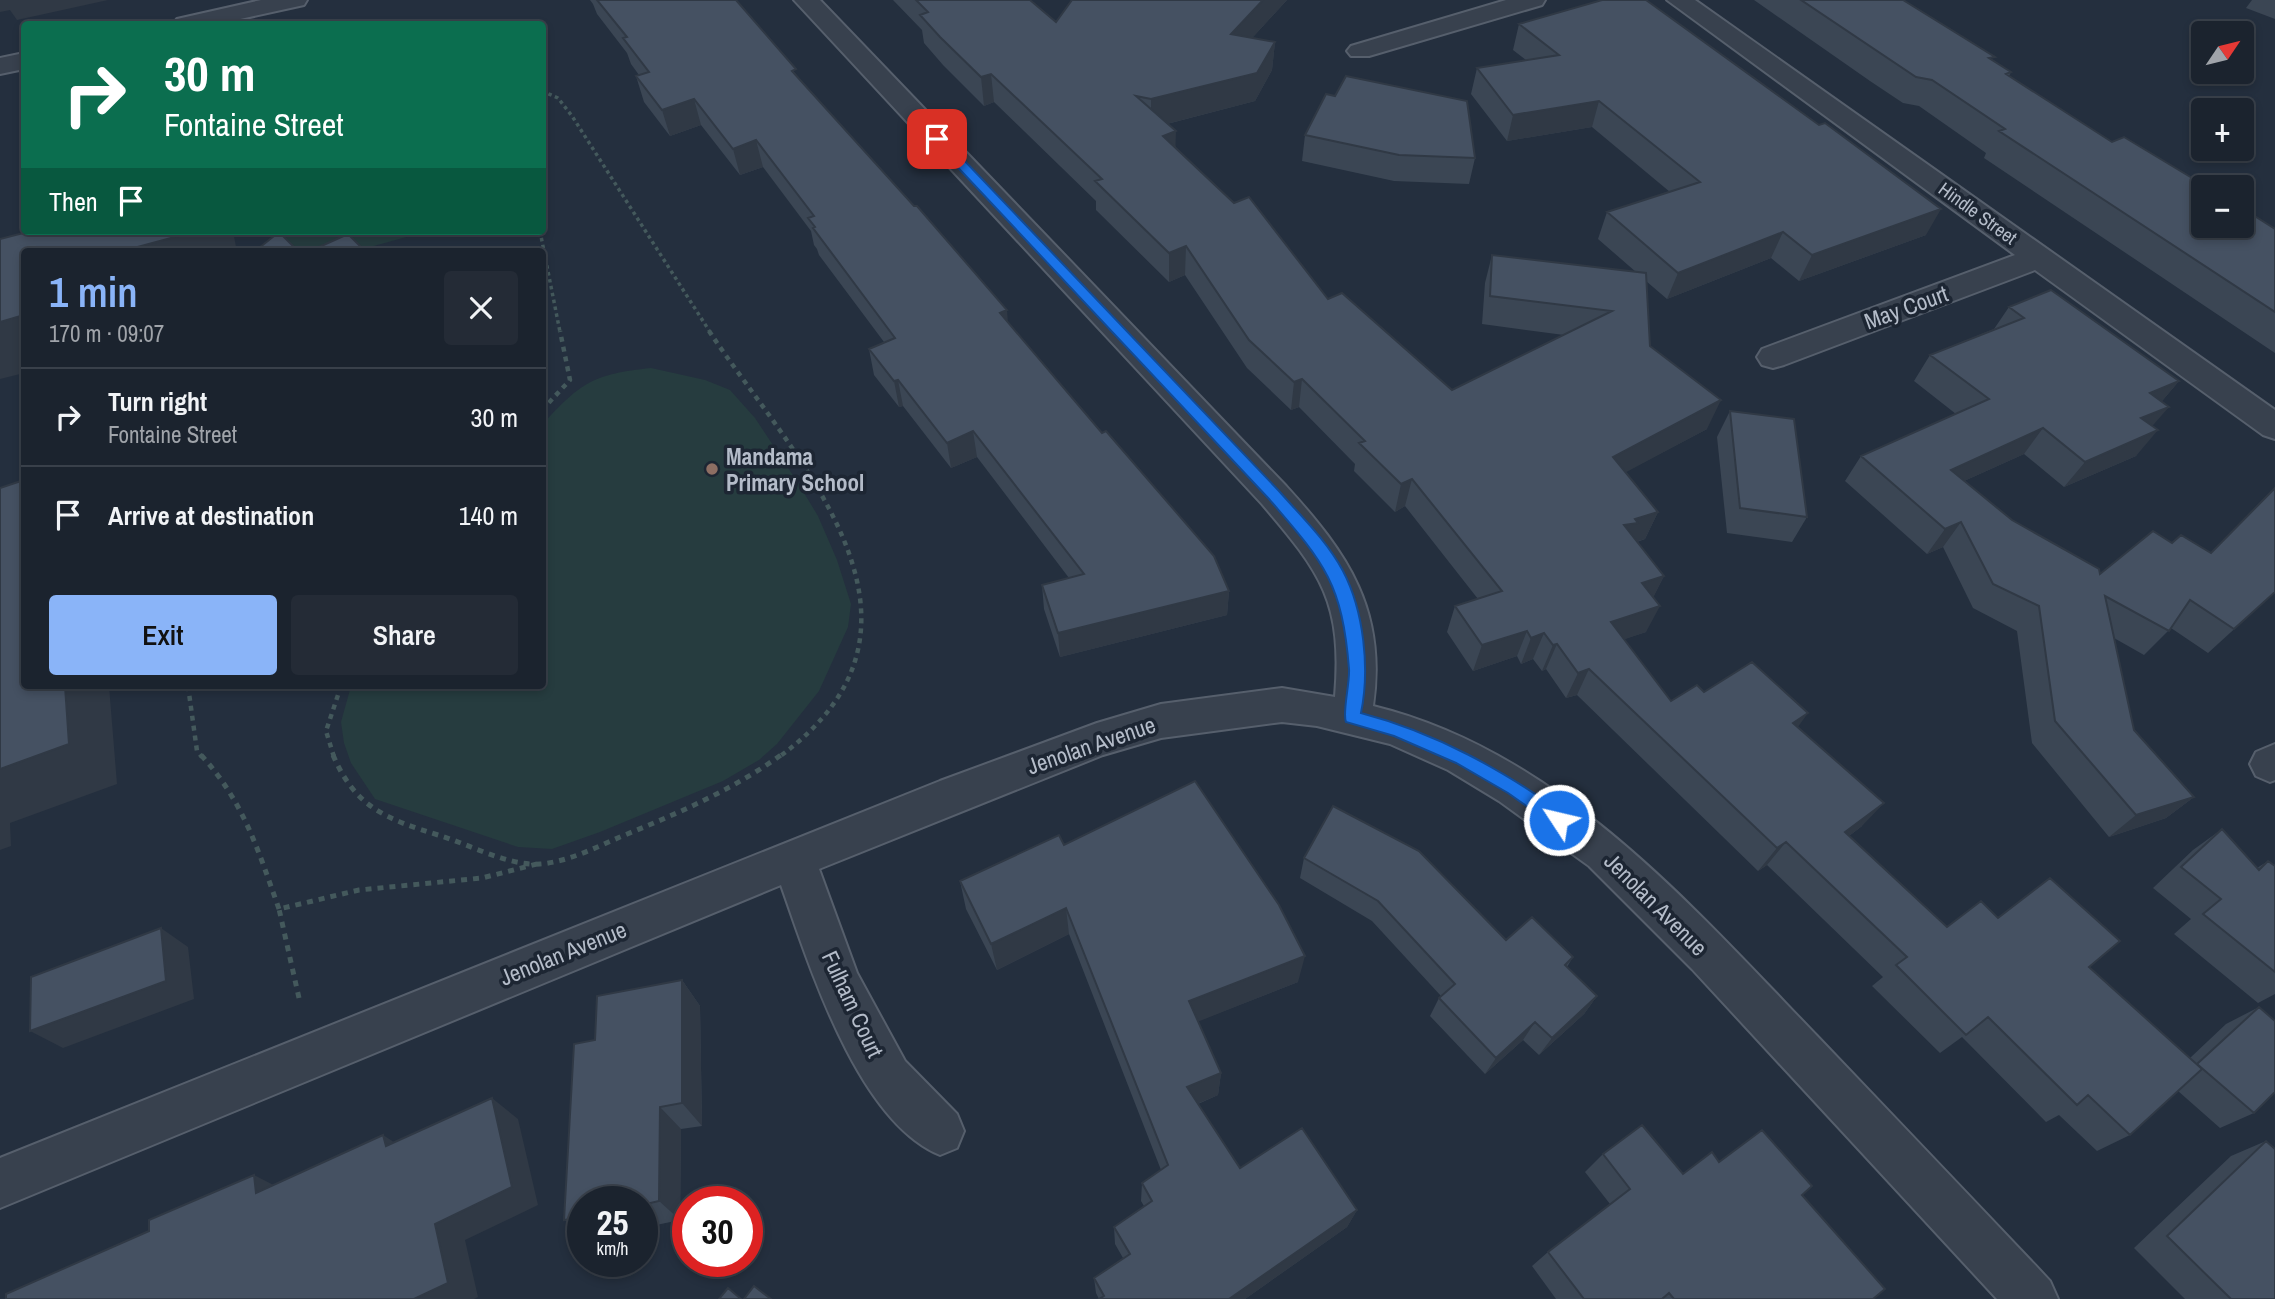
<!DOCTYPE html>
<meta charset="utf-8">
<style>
body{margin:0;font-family:"Archivo Narrow",sans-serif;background:#242b36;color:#f1f3f6;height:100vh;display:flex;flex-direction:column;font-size:26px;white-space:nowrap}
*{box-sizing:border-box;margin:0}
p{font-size:23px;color:#a0a4aa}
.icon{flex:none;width:38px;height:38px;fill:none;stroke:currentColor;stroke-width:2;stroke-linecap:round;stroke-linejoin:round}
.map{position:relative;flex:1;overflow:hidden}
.side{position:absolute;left:21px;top:248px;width:525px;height:441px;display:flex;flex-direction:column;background:#1b232e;border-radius:7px;box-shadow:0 4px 10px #0003,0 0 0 2px #39404a}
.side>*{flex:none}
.hud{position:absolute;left:21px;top:21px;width:525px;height:214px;border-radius:7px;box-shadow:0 4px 10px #0003,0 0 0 2px #39404a;background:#0b6e4f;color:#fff;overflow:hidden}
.needle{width:46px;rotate:55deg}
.fabs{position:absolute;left:2191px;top:21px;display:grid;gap:14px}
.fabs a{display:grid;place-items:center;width:63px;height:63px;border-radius:7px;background:#1b232e;box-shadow:0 4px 10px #0003,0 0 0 2px #39404a;font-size:35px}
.speed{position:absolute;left:567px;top:1186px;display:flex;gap:14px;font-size:35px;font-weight:700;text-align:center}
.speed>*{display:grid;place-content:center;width:91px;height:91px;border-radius:50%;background:#1b232e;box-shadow:0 4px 10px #0003,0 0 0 2px #39404a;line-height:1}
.speed small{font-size:18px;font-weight:400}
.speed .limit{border:10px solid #d22;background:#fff;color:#111}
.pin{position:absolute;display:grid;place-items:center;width:60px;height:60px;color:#fff;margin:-30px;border-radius:14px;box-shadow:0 4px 10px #0006}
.me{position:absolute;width:77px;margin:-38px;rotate:305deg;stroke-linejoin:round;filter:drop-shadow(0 0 5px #0008)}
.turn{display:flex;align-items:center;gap:24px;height:147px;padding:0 28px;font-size:32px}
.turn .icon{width:91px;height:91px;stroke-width:2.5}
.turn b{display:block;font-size:49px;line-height:60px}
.then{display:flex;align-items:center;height:66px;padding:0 28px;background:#0003;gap:14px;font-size:26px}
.round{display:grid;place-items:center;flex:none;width:74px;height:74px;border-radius:7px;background:#242b36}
.headline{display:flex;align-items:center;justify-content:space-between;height:119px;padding:0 28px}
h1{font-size:42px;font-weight:600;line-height:52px;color:#8ab4f8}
.action{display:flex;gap:14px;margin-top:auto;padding:14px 28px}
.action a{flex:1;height:80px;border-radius:7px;background:#8ab4f8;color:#111;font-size:28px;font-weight:600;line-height:80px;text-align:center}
.action a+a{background:#242b36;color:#f1f3f6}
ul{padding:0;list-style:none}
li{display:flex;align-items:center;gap:21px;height:98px;padding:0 28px;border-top:2px solid #39404a}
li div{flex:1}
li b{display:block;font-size:26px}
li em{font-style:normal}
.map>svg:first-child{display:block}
.green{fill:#263c3f}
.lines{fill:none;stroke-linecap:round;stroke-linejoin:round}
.minor-casing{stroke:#565f6c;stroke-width:4}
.tertiary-casing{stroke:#565f6c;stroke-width:4}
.path-far2{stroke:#44595c;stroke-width:3.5;stroke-dasharray:3.5 3.5;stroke-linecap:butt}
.path-far1{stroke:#44595c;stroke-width:4.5;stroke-dasharray:5 5;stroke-linecap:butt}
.path{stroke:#44595c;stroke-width:5;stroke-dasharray:6 6;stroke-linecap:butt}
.minor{fill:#38414e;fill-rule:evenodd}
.tertiary{fill:#38414e;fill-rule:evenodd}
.wall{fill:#3b4654}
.shaded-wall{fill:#303945}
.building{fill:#455162;stroke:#303945;stroke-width:2}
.route{fill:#1a73e8;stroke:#114b97;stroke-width:2}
.education-dot{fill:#8d6e63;stroke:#1d2633;stroke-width:2.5}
.labels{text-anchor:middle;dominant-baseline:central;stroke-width:7;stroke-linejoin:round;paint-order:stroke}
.far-street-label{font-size:19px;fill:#b4bcc9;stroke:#1d2633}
.street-label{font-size:23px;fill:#b4bcc9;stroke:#1d2633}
.poi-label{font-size:23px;font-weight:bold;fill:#b4bcc9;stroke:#1d2633;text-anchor:start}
</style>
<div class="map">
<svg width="2275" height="1299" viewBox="0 0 2275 1299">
<rect width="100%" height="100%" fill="#242f3e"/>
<path class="green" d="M279,231H428L352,252H284Z
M651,368L705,380L730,390L755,418L798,483L818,516L837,560L851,604L848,627L819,691L777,744L759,760L723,781L600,832L552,849L518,847L375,799L351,763L344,743L341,722L351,686H542L543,424C581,382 594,374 651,368Z"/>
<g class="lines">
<defs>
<path id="minor" d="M794,0H820L1286,486C1348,554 1387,610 1373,706C1558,751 1691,905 1817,1036C1895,1118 1973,1199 2050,1281L2058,1299H1997L1692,969L1589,866L1499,801L1448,770L1390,744L1317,726L1282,722L1161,738L1103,755L819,869L857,973L905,1061L957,1114L964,1131L957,1148L940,1155C857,1121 809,964 781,885L0,1208V1158L940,781L1097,723L1161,704L1282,688L1335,697C1343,602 1321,573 1262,504Z
M1506,0H1545L1542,5L1369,56H1351L1347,51L1351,46Z
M1667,0H1695L2275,410V439L2263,435L2035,270L1784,365L1773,368L1762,365L1757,357L1762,349L2015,255Z
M2275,744V780L2270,782L2256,776L2250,764L2256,752Z"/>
<path id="tertiary" d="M261,0H307L304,5L218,24H173L177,19Z
M24,53V69L0,74V58Z"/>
</defs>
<use href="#minor" class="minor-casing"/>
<use href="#tertiary" class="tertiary-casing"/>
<path class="path-far2" d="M542,91L558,98L572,116L710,332
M540,231L560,332"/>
<path class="path-far1" d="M709,331C795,460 962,624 779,757
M542,410L570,380L560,331
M188,686L197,751L202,757
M334,757L326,731L341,686"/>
<path class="path" d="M201,755C244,802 258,850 279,909
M333,755C355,807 386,819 438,835C469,844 507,866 540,864C567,862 595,848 620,837C676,814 731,791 781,755
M299,998L279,909L359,890L482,878L537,864"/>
<use href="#minor" class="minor"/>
<use href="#tertiary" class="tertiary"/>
</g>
<path class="wall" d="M590,0H736L798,77L1008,322L1229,591L1227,615L1060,657L1044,609L1042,585L1069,578L977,457L951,468L903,406L899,407L874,375L869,349L884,342L819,255L817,249L814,245L811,231L763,167L740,175L701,125L670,136L644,102L636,76L639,75L631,64L627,53L597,14L593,4Z
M893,0H1030L1056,22L1287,0L1252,38L1275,42L1272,70L1255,101L1167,124L1176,148L1328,299L1452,390L1564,335L1482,324L1485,283L1492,255L1636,272L1598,239L1607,212L1670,192L1592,127L1507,141L1471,94L1477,68L1526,60L1513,50L1519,24L1926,235L1799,281L1771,258L1667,299L1646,281L1650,346L1707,429L1625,472L1658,512L1645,539L1637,542L1664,576L1653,597L1646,632L1624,639L1671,701L1704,692L1798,727L1862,826L1849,836L1947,927L1998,918L2089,967L2190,1058L2226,1024L2259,1007L2254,1113L2220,1128L2178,1091L2130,1135L2097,1151L2059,1115L2046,1122L1962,1037L1940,1053L1872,986L1883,977L1767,865L1758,871L1577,695L1566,698L1546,669L1542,671L1533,659L1521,664L1517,656L1473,671L1447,632L1455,606L1478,599L1405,506L1395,512L1354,471L1355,464L1299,407L1291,410L1247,368L1185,275L1169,282L1096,210V201L994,102L984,106L943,65L924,43L922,30Z
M1754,0H1903L2011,72L2009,76L2112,142L2275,229V353L1984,158L1986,153L1919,106L1903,103L1870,81Z
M2252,0H2275V19L2246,8Z
M1335,96L1475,158L1469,184L1394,181L1302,161L1305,135Z
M2009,307L2179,381L2162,401L2152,426L2136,456L2064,487L2024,454L1964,481L2012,520L2100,574L2172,543L2275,592L2208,653L2171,628L2144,655L2114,638L2134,730L2194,797L2166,818L2109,837L2032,743L2017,631L1973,608L1943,547L1927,554L1845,481L1861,456L1956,414L1914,381L1930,355L1994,329Z
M1730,411L1807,517L1792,542L1727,533L1717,437Z
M2222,829L2257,868L2268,861L2275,866V994L2258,1003L2174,934L2191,919L2153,888L2193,850Z
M1064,845L1298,982L1198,1021L1221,1073L1218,1095L1198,1104L1240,1168L1357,1210L1347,1227L1245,1299H1099L1096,1293L1094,1278L1123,1258L1115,1244L1114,1227L1144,1206L1141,1201L1142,1183L1161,1170L1069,934L997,970L966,909L960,881Z
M1304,858L1506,940L1573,957L1567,967L1597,996L1584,1014L1539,1055L1523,1040L1485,1074L1430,1016L1439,998L1441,996L1372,921L1300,878Z
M682,980L700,1006L702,1126L681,1129L680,1220L642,1228V1202H583V1233L564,1220L595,1040Z
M2266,1141L2275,1299H2185L2134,1248L2231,1156Z
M1603,1154L1683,1174L1719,1162L1802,1195L1873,1299H1556L1532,1266L1548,1252L1610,1204L1585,1172Z"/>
<path class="shaded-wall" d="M0,0H108L17,20L10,10L0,12Z
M1263,0H1287L1230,62L1231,34Z
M1275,42L1272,70L1255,101L1151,128V99Z
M991,74L994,102L984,106L981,77Z
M694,99L701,125L670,136L662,110Z
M1599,101L1592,127L1507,141L1513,115Z
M1176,131L1175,160L1163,136Z
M756,140L763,167L740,175L733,149Z
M1941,209L1926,235L1799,281L1812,255Z
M197,231H233L237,252H119Z
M1783,232L1771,258L1667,299L1678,273Z
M1186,246L1185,275L1169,282V253Z
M1007,310L1009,336L1000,313Z
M24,315V373L0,379V322Z
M1302,379L1299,407L1291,410L1294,382Z
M898,380L903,406L899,407L894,381Z
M2179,381L2157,407L2150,393Z
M1721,400L1707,429L1602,485L1613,457Z
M2169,407L2147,432L2141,418Z
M2043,428L2024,454L1933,495L1951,470Z
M2158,430L2136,456L2064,487L2085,462Z
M973,431L977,457L951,468L947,443Z
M1412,479L1405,506L1395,512L1401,484Z
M1658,512L1645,539L1628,544L1624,525L1635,519Z
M1961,522L1943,547L1927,554L1945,529Z
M1664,576L1651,602L1642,583Z
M1229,591L1227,615L1060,657L1058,633Z
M1660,606L1646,632L1599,648L1611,622Z
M1527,631L1517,656L1473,671L1482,645Z
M1544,633L1533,659L1521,664L1531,638Z
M1557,644L1546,669L1542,671L1553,645Z
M1589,669L1577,695L1566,698L1578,673Z
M65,686H109L117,784L10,823L11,846L0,850V769Z
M1808,713L1790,738L1793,723Z
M2194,797L2166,818L2109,837L2136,815Z
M1884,803L1862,826L1824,855L1845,832Z
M1786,842L1767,865L1758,871L1777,848Z
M1066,908L1069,934L997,970L991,944Z
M161,928L188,947L194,999L63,1048L30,1031Z
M1305,956L1298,982L1187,1026L1189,1001Z
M682,980L700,1006L702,1126L682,1103Z
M1597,996L1584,1014L1539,1055L1552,1038Z
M1535,1022L1523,1040L1485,1074L1496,1058Z
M1221,1073L1218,1095L1185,1109L1187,1087Z
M492,1098L518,1119L538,1205L465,1240L478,1297L474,1299H414L435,1224Z
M660,1107L681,1129L680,1220L659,1201Z
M383,1135L414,1155L386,1146Z
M254,1175L291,1194L256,1193Z
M1357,1210L1347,1227L1245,1299H1229Z"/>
<path class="building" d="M597,0H736L796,69L792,71L914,206H917L1007,310L1000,313L1102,433L1106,431L1214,556L1229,591L1058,633L1042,585L1084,574L973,431L947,443L898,380L894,381L869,349L895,338L813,228L815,227L808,218L814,216L756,140L733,149L694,99L662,110L636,76L649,72L623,38L627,37Z
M916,0H1030L1056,22L1072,0H1263L1231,34L1275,42L1257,73L1151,99L1136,96L1176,131L1163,136L1234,203L1249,197L1328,299L1342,293L1452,390L1612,311L1490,296L1492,255L1646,273L1650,346L1721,400L1613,457L1658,512L1635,519L1638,523L1624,525L1664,576L1642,583L1660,606L1611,622L1671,701L1697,685L1704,692L1752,662L1808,713L1793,723L1884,803L1845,832L1947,927L1981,901L1998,918L2050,878L2120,941L2089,967L2202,1069L2130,1135L2088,1095L2077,1105L1988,1017L1966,1035L1896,965L1907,957L1786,842L1777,848L1589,669L1578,673L1557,644L1553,645L1544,633L1531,638L1527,631L1482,645L1455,606L1502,591L1412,479L1401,484L1359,443L1365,441L1302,379L1294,382L1249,340L1186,246L1169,253L1095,181L1102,179L991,74L981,77L940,37L920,15L928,12Z
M1602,0H1646L1819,125L1825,123L1941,209L1812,255L1783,232L1678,273L1607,212L1700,182L1599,101L1513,115L1477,68L1559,55L1519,24Z
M1801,0H1903L1995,57L1989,58L2011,72L2006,74L2112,142L2124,137L2207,187H2203V226H2242V208L2275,229V312L1999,131L2005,129L1932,80L1916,77Z
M1346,76L1467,101L1475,158L1399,155L1305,135L1326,94L1335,96Z
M31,231H197L119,252H24V315L0,322V239Z
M279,232L299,252H254Z
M348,234L366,252H308Z
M2051,290L2179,381L2150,393L2169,407L2141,418L2158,430L2085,462L2043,428L1951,470L2012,520L2099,569L2100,574L2153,531L2172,543L2181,535L2211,553L2275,488V592L2234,629L2190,600L2169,631L2105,596L2134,730L2194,797L2136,815L2055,721L2039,606L1993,584L1961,522L1945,529L1861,456L1989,399L1930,355L2024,318L2009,307Z
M1730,411L1794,419L1807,517L1740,508Z
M24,480V686H65L69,744L0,769V488Z
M1195,781L1279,905L1305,956L1189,1001L1221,1073L1187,1087L1240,1168L1302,1128L1357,1210L1229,1299H1099L1104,1296L1094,1278L1130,1254L1114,1227L1152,1201L1142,1183L1168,1165L1066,908L991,944L960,881L1059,835L1064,845Z
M1333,806L1419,851L1506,940L1532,917L1573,957L1565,965L1597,996L1552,1038L1535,1022L1496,1058L1439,998L1455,984L1378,901L1304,858Z
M2222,829L2259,870L2268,861L2275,866V972L2203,914L2221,899L2181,867Z
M161,928L166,981L30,1031L31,977Z
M682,980V1103L660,1107L659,1201L642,1205V1202H583V1217L564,1220L574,1044L595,1040L597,996Z
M2259,1007L2275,1021V1092L2254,1113L2197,1064Z
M492,1098L512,1187L435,1224L448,1283L414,1299H6V1294L149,1231V1220L254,1175L256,1193L383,1135L386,1146Z
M1642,1125L1683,1174L1712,1152L1719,1162L1762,1130L1812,1186L1802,1195L1885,1289L1873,1299H1674L1669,1293L1662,1299H1584L1548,1252L1630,1189L1603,1154Z
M2266,1141L2275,1149V1299H2231L2167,1236Z
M754,1286L771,1299H744Z
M728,1288L741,1299H719Z"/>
<path class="route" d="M933,136H941L1279,491C1301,516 1327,541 1343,571C1364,611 1370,669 1361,713C1437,733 1502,770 1565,814L1568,820L1565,825H1553L1508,793L1456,763L1394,736L1346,722C1342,713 1350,683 1349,669C1342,582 1324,563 1269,499L933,141Z"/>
<circle class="education-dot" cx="712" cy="469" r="7"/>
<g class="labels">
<g class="far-street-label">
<text transform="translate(1978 213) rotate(36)">Hindle Street</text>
</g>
<g class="street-label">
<text transform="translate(1906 307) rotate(-20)">May Court</text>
<text transform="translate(1091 745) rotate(-19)">Jenolan Avenue</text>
<text transform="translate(1656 904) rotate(45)">Jenolan Avenue</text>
<text transform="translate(563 953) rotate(-22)">Jenolan Avenue</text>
<text transform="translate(853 1004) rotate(65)">Fulham Court</text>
</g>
<g class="poi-label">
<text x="726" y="456">Mandama<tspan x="726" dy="26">Primary School</tspan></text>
</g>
</g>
</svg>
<div class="fabs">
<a><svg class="needle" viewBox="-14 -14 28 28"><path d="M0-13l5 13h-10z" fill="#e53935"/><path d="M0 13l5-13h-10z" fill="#a0a4aa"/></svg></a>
<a>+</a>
<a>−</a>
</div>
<div class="speed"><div>25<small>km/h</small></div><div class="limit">30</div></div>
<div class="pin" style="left:937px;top:139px;background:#d93025"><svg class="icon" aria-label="arrive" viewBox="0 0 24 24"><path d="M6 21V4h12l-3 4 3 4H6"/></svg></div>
<svg class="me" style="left:1559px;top:820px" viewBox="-20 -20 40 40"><circle r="17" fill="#1a73e8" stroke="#fff" stroke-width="3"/><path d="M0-11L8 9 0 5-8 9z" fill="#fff"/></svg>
<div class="hud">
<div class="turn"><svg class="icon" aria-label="right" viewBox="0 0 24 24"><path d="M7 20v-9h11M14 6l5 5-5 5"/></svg><div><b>30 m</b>Fontaine Street</div></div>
<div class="then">Then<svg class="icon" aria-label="arrive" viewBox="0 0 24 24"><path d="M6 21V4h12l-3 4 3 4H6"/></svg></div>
</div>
<section class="side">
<div class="headline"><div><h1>1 min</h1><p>170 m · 09:07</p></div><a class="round"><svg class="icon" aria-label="close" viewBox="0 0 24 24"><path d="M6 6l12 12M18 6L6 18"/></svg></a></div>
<ul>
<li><svg class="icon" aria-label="right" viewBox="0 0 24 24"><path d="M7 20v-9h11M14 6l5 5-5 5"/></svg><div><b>Turn right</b><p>Fontaine Street</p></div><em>30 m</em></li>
<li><svg class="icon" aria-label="arrive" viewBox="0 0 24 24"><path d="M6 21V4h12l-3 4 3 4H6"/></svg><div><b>Arrive at destination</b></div><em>140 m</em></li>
</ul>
<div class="action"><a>Exit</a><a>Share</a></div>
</section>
</div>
